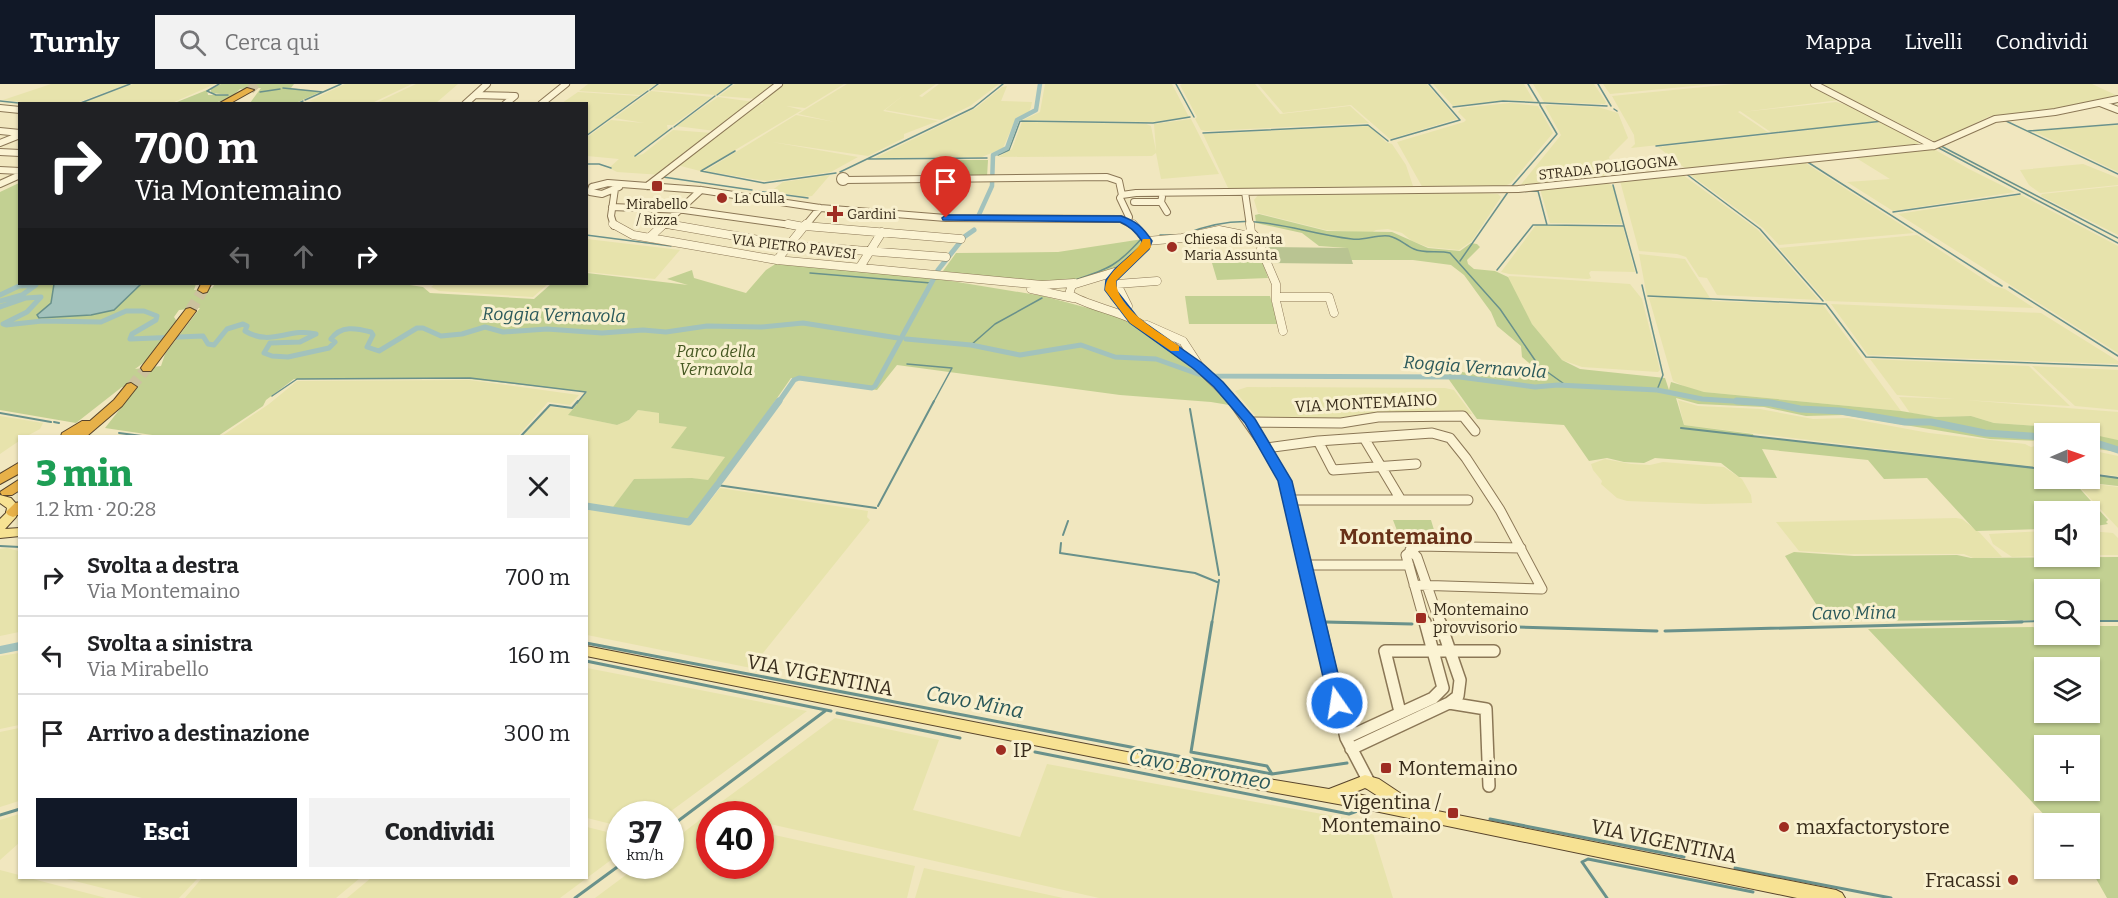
<!DOCTYPE html>
<html lang="it">
<meta charset="utf-8">
<style>
body{margin:0;font-family:Bitter,serif;background:#f2f2f2;color:#202124;height:100vh;display:flex;flex-direction:column;font-size:22px;white-space:nowrap}
*{box-sizing:border-box;margin:0}
p{font-size:20px;color:#757577}
.icon{flex:none;width:33px;height:33px;fill:none;stroke:currentColor;stroke-width:2;stroke-linecap:round;stroke-linejoin:round}
.map{position:relative;flex:1;overflow:hidden}
.panel{position:absolute;left:18px;top:351px;width:570px;height:444px;display:flex;flex-direction:column;background:#fff;border-radius:0px;box-shadow:0 2px 4px #0004}
.panel>*{flex:none}
.guide{position:absolute;left:18px;top:18px;width:570px;height:183px;border-radius:0px;box-shadow:0 2px 4px #0004;background:#202124;color:#fff;overflow:hidden}
.needle{width:39px;rotate:88deg}
.tools{position:absolute;left:2034px;top:339px;display:grid;gap:12px}
.tools a{display:grid;place-items:center;width:66px;height:66px;border-radius:0px;background:#fff;box-shadow:0 2px 4px #0004;font-size:30px}
.speed{position:absolute;left:606px;top:717px;display:flex;gap:12px;font-size:30px;font-weight:700;text-align:center}
.speed>*{display:grid;place-content:center;width:78px;height:78px;border-radius:50%;background:#fff;box-shadow:0 2px 4px #0004;line-height:1}
.speed small{font-size:15px;font-weight:400}
.speed .limit{border:9px solid #d22;background:#fff;color:#111}
.pin{position:absolute;display:grid;place-items:center;width:51px;height:51px;color:#fff;margin:-62px -26px;border-radius:50% 50% 50% 0;rotate:-45deg;box-shadow:0 0 6px #0007}
.pin .icon{rotate:45deg}
.me{position:absolute;width:66px;margin:-33px;rotate:347deg;stroke-linejoin:round;filter:drop-shadow(0 0 4px #0008)}
.turn{display:flex;align-items:center;gap:21px;height:126px;padding:0 18px;font-size:27px}
.turn .icon{width:78px;height:78px;stroke-width:2.5}
.turn b{display:block;font-size:42px;line-height:51px}
.lanes{display:flex;align-items:center;height:57px;padding:0 18px;background:#0003;justify-content:center;gap:30px;direction:ltr}
.lanes .off{opacity:.35}
.round{display:grid;place-items:center;flex:none;width:63px;height:63px;border-radius:0px;background:#f2f2f2}
.summary{display:flex;align-items:center;justify-content:space-between;height:102px;padding:0 18px}
h1{font-size:36px;font-weight:800;line-height:45px;color:#1e9e55}
.primary-button{display:flex;gap:12px;margin-top:auto;padding:12px 18px}
.primary-button a{flex:1;height:69px;border-radius:0px;background:#111827;color:#fff;font-size:24px;font-weight:800;line-height:69px;text-align:center}
.primary-button a+a{background:#f2f2f2;color:#202124}
ul{padding:0;list-style:none}
li{display:flex;align-items:center;gap:18px;height:78px;padding:0 18px;border-top:2px solid #e0e0e0}
li div{flex:1}
li b{display:block;font-size:22px}
li em{font-style:normal}
header{display:flex;align-items:center;gap:36px;box-sizing:border-box;height:84px;padding:0 30px;background:#111827;color:#fff}
header strong{font-size:28px}
nav{display:flex;gap:33px;margin-inline-start:auto;font-size:21px}
.search{width:420px;height:54px;background:#f2f2f2;display:flex;align-items:center;gap:15px;box-sizing:border-box;padding:0 21px;border-radius:0px;color:#757577;font-size:22px}
.map>svg:first-child{display:block}
.farmland{fill:#e7e3ac}
.green{fill:#c2d092;fill-rule:evenodd}
.cemetery{fill:#b9c492}
.water{fill:#a2c2bc;stroke:#69918b;stroke-width:1.5}
.lines{fill:none;stroke-linecap:round;stroke-linejoin:round}
.stream-far2{stroke:#69918b;stroke-width:1.5}
.stream-far1{stroke:#69918b;stroke-width:2}
.stream{stroke:#69918b;stroke-width:3}
.canal-far3{stroke:#a2c2bc;stroke-width:4.5}
.canal-far2{stroke:#a2c2bc;stroke-width:5}
.canal-far1{stroke:#a2c2bc;stroke-width:7}
.canal{stroke:#a2c2bc;stroke-width:8}
.highway-tunnel-far1{stroke:#ccc29e;stroke-width:9;stroke-dasharray:9 4.5;stroke-linecap:butt}
.highway-tunnel{stroke:#ccc29e;stroke-width:11;stroke-dasharray:11 5;stroke-linecap:butt}
.minor-far3-casing{stroke:#8b7756;stroke-width:8}
.minor-far2-casing{stroke:#8b7756;stroke-width:9}
.minor-far1-casing{stroke:#8b7756;stroke-width:11}
.minor-casing{stroke:#8b7756;stroke-width:14}
.major-casing{stroke:#58442b;stroke-width:2}
.highway-casing{stroke:#58442b;stroke-width:2}
.minor-far3{stroke:#fbf3d3;stroke-width:6}
.minor-far2{stroke:#fbf3d3;stroke-width:8}
.minor-far1{stroke:#fbf3d3;stroke-width:9}
.minor{stroke:#fbf3d3;stroke-width:11}
.major{fill:#f7e293;fill-rule:evenodd}
.highway{fill:#e7b149;fill-rule:evenodd}
.route{fill:#1a73e8;stroke:#114b97;stroke-width:1.5}
.slow{fill:#f59e0b}
.poi-dot{fill:#9e2d22;stroke:#f8f0cf;stroke-width:2}
.labels{text-anchor:middle;dominant-baseline:central;stroke-width:6;stroke-linejoin:round;paint-order:stroke}
.far-street-label{font-size:14px;fill:#392d1c;stroke:#f8f0cf}
.far-poi-label{font-size:14px;fill:#392d1c;stroke:#f8f0cf;text-anchor:start}
.park-label{font-size:16px;font-style:italic;fill:#445721;stroke:#f8f0cf}
.street-label{font-size:16px;fill:#392d1c;stroke:#f8f0cf}
.poi-label{font-size:16px;fill:#392d1c;stroke:#f8f0cf;text-anchor:start}
.water-label{font-size:18px;font-style:italic;fill:#2a585a;stroke:#f8f0cf}
.near-street-label{font-size:20px;fill:#392d1c;stroke:#f8f0cf}
.near-poi-label{font-size:20px;fill:#392d1c;stroke:#f8f0cf;text-anchor:start}
.near-water-label{font-size:21px;font-style:italic;fill:#2a585a;stroke:#f8f0cf}
.district-label{font-size:22px;font-weight:bold;fill:#693118;stroke:#f8f0cf}
</style>
<header>
<strong>Turnly</strong>
<div class="search"><svg class="icon" aria-label="search" viewBox="0 0 24 24"><circle cx="10" cy="10" r="6"/><path d="M15 15l6 6"/></svg>Cerca qui</div>
<nav><a>Mappa</a><a>Livelli</a><a>Condividi</a></nav>
</header>
<div class="map">
<svg width="2118" height="814" viewBox="0 0 2118 814">
<rect width="100%" height="100%" fill="#f1e7bf"/>
<path class="farmland" d="M51,0H128L76,19H33L3,16Z
M133,0H215L172,19H81Z
M345,0H412L372,19L324,20L309,17Z
M416,0H458L436,19H376Z
M588,0H656L640,11L579,7Z
M661,0H730L716,11L652,6Z
M735,0H776L758,15L719,12Z
M784,0H844L805,24L786,22L802,26L700,87L677,81L754,21L763,20L762,18Z
M847,0H936L919,12L922,13L939,0H999L970,22L941,36L885,26L905,10L883,27L938,37L904,50V54L868,72L772,58L858,73L831,88L766,97L705,87L796,31L835,38L798,30Z
M1045,0H1172L1189,33L1152,38L1023,36L1040,28Z
M1182,0H1255L1280,30L1350,22L1369,39L1206,47L1201,46L1195,35L1197,33L1180,1Z
M1258,0H1427L1457,35L1390,55L1351,21L1283,29Z
M1433,0H1524L1534,17L1508,16L1453,22Z
M1533,0H1594L1606,18L1605,20L1544,18Z
M1603,0H1714L1610,10Z
M1734,0H1808L1839,16L1742,28L1836,18L1851,22L1880,37L1772,49L1740,27L1738,28L1769,49L1631,64L1635,60L1634,51L1612,12Z
M1821,0H2092L2118,12L2054,26L1990,32L1936,58Z
M1007,2L1001,17L1032,18L1031,23L1029,28L1016,34L1003,64L982,73L875,74L976,24L1002,3Z
M651,7L712,13L673,41H667L668,46L633,73L643,70L673,46L712,49L680,74H677L662,91L617,88L609,84L619,75L587,72L586,54L611,36L644,39L614,34Z
M578,8L639,12L587,51L586,20L562,19Z
M718,13L754,18L715,47L676,42Z
M1510,19L1538,22L1553,49L1511,99L1503,103L1424,106L1397,58L1464,38L1466,36L1458,28L1461,24Z
M1548,21L1598,23L1618,29L1628,54L1609,73L1612,83L1609,89L1599,94L1519,103L1561,51L1545,22Z
M1191,35L1219,90L1161,95L1156,69L1152,72L998,73L1012,65L1022,38L1146,40L1151,42L1156,67L1154,40Z
M1882,38L1919,57L1918,60L1686,85L1658,63Z
M2118,41V88L2033,47Z
M1370,42L1386,58L1392,60L1406,81L1414,105L1229,106L1203,50Z
M1932,64L1969,85L2015,108L1893,127L1847,98L1890,95L1853,72Z
M1804,78L1914,149L1779,161L1763,144L1688,89Z
M2083,80L2118,94V101L2040,109L2029,101L2020,86Z
M830,91L812,112L804,113L771,107L783,98Z
M1683,91L1758,146L1819,216L1717,211L1707,194L1699,193L1686,173L1677,170L1639,167L1620,97Z
M1607,99L1613,102L1622,140L1550,139L1540,105Z
M2118,102V151L2041,112L2042,110Z
M1481,109L1498,110L1501,113L1472,157L1459,166L1428,163L1412,157L1402,149L1388,145L1376,146L1371,149L1326,146L1258,129L1254,116L1258,111Z
M2021,111L2118,162V269L1898,130Z
M1536,141L1623,143L1635,188L1591,187L1589,189L1591,194L1588,195L1509,190L1501,188Z
M1917,151L1994,202L2005,205L2034,224L1826,217L1779,164Z
M587,155L680,166L655,195L587,188Z
M1639,170L1685,175L1712,217L1823,221L1901,327L1704,308L1690,305L1673,297L1649,214H1661L1647,213Z
M1509,192L1630,200L1642,215L1660,286L1658,288L1582,283L1562,276L1532,240L1507,195Z
M435,200H548L533,213L439,207L431,203Z
M1831,220L2041,229L2118,277V280L1868,271Z
M1870,275L2029,282L2070,322L1965,316L2118,328V356L2038,342L1994,339L1971,332L1936,333L1910,329L1899,313L1955,315L1897,311Z
M2032,282L2118,286V326L2075,322Z
M469,296L579,311L570,321L548,318L518,352H222L269,320L297,297Z
M1247,303L1445,304L1454,306L1472,330L1340,338L1258,335L1235,307Z
M1678,316L1698,322L1760,325L1813,335L1848,334L1929,349L2025,360L2031,363L2044,360V384L1684,341Z
M549,323L573,325L569,331L617,341L629,336L638,326L660,329L659,339L688,343L672,364L725,373L708,397L692,394L634,395L610,427L587,423L586,352H522Z
M0,332L43,339L40,345L27,352H20L19,357L0,370Z
M2090,366L2118,372V392L2090,389Z
M1605,375L1631,380L1650,381L1663,378L1724,383L1742,395L1751,411L1752,419L1705,420L1627,417L1617,414L1601,400L1602,397L1593,386L1591,380Z
M2074,397L2118,403V444Z
M720,404L868,427L867,433L870,436L751,584L587,551V424L691,441Z
M1956,434L1962,435L1980,449L2002,473L1973,474L1964,470H1851L1799,467L1776,438Z
M2044,447V472L2012,473L1993,460L1989,450Z
M2090,447L2113,449L2118,454V471H2090Z
M7,464L19,467V548L0,552V465Z
M19,569V641L0,645V572Z
M587,584L807,627L667,730H620L619,742L587,734Z
M835,634L939,656L913,726L1020,753L1047,680L1355,736L1373,749L1393,814H1099L761,738L760,730H726L709,727Z
M19,644V717L0,723V648Z
M19,730V759L0,776V736Z
M701,735L709,736L710,782H760L761,748L915,782L907,814H595L638,782H670L671,758Z
M587,743L619,751V770L560,814H347L371,794H586Z
M924,784L1063,814H915Z
M0,786L19,791L20,794H29L106,814H0Z
M63,794H198L179,814H142Z
M202,794H360L336,814H185Z"/>
<path class="green" d="M221,0H294L291,4L320,8L296,19H250L261,4L240,5C222,25 196,19 172,20L207,6L208,11H231L211,9V5Z
M958,76H988L987,93L956,94Z
M19,99L20,200H196L194,206L212,204L215,200H403L423,203L430,209L534,215L551,200H586L587,189L688,201L667,195L692,186L694,194L746,209L766,186L777,179L933,194L1043,212L1129,235L1197,283L1235,322L1211,318L1120,311L897,281L877,306L791,294L690,439L610,427L634,395L692,394L708,396L725,373L671,364L687,343L659,339V329L638,326L629,336L617,341L568,331L587,308L460,294L294,295L266,316L263,322L218,352H159L105,344L138,302L122,303L76,339L0,326V108ZM200,224L165,270L161,282L135,285L153,272L178,239L174,233L179,226Z
M1259,130L1327,147L1392,148L1428,164L1460,167L1471,159L1477,160L1480,163L1467,176L1468,180L1474,185L1495,187L1508,193L1532,240L1562,276L1580,285L1665,294L1669,306L1671,298L1704,308L1901,327L1936,333L1971,332L1994,339L2038,342L2084,349L2044,350V357L1990,355L1844,331L1806,332L1764,323L1698,320L1676,314L1684,341L1753,350L1754,353L2044,384V394H2090V390L2118,393V402L2073,397L2108,436L2106,438L2108,440L2090,443V428H2044V445L1976,447L1927,394L1884,395L1868,376L1762,365L1777,394L1739,393L1721,379L1655,374L1644,379L1624,378L1607,374L1589,377L1564,341L1477,335L1440,283L1476,291L1478,282L1535,284L1522,273L1521,262L1497,242L1491,228L1464,191L1451,181L1413,176H1351L1347,164L1319,162L1302,149L1256,139L1255,131Z
M1143,155C1141,163 1135,168 1130,173C1090,217 995,194 943,187L956,169L1058,168Z
M1262,177L1268,194L1217,196L1212,179Z
M1185,212H1270L1278,240H1189Z
M2090,350L2118,356V368L2090,364Z
M1393,436H1431L1437,456L1401,457Z
M1794,468L1854,472L1957,471L1971,474L2118,473V536H2090V506H2044V536L1827,537L1785,472Z
M2090,542H2118V814H2107L2090,784V740L2052,739L1868,545L2044,543V550H2090ZM2044,584H2090V628H2044ZM2044,662H2090V706H2044Z"/>
<path class="cemetery" d="M1265,163L1348,164L1353,180L1268,179Z"/>
<path class="water" d="M54,200H141L114,226L91,231L39,234L37,231L51,219Z"/>
<g class="lines">
<path class="stream-far2" d="M219,0L207,7L216,11H228
M1176,0L1194,33
M1528,0L1540,20
M1598,0L1611,22
M283,4L323,8
M650,6L658,0
M260,8L280,5
M717,11L732,0
M305,16L341,0
M0,17L28,20
M299,19L303,17
M78,20L130,0
M2109,20L2118,18
M1453,23L1503,17L1607,22
M1614,25L1617,27
M2004,36L2118,90
M674,43L715,12
M2028,47L2118,40
M1203,49L1368,41L1388,57
M1966,51L1937,63L2118,159
M586,52L648,7
M1391,56L1460,36L1429,0
M1656,62L1883,37
M1941,62L2118,154
M735,67L701,87L764,99L836,89
M998,71L1009,66L1020,37L1153,39L1190,33
M635,72L672,44
M867,75L987,74
M1806,77L2002,202
M586,80H599L611,84
M840,88L973,24L1003,0
M1685,89L1760,145L1823,217
M663,93L752,106
M1512,102L1557,50L1540,21
M756,107L808,114
M1505,108L1538,107L1547,141L1624,142L1613,101
M1893,128L2020,110
M1624,142L1637,189
M1185,150C1252,123 1287,147 1352,155C1364,157 1377,150 1389,152C1399,154 1405,161 1414,165C1424,170 1439,166 1450,169L1500,225L1539,282L1567,302
M586,151L671,162
M1160,151H1179
M1460,177L1508,108
M1497,186L1533,141H1547
M810,189L931,199
M1075,196C1109,185 1118,181 1142,154
M1642,201L1663,291L1657,306
M2009,203L2118,272
M1648,212L1826,220L1866,273L2118,282
M971,261L995,240L1042,214
M907,280L952,284L933,319
M272,312L297,295L470,294L586,308L577,319"/>
<path class="stream-far1" d="M1190,325L1219,491
M0,329L51,338
M54,338L59,339
M1681,344L2044,385
M119,349L142,352
M521,352L550,321L572,324L578,317
M2090,390L2118,394
M717,401L876,424
M878,422L934,317
M1063,451L1068,437
M1061,459L1060,469L1195,489L1217,498
M0,462L20,463
M2090,537H2118
M1326,538L1373,539
M1212,539L1219,496
M1965,539L2044,537"/>
<path class="stream" d="M1212,538L1191,668L1267,682L1272,690
M1326,538L1412,540
M1449,541L1657,547
M1665,547L2022,538
M586,559L1272,690L1347,679
M586,577L831,627
M837,629L960,654
M1035,668L1349,730L1360,726
M0,731L20,725
M1490,735L1684,773
M670,743L825,627
M1735,784L1891,814
M575,814L620,781
M1607,814L1582,778L1588,775L1753,808"/>
<path class="canal-far3" d="M977,135L992,102L993,71L1007,64L1017,36L1036,26L1040,0"/>
<path class="canal-far2" d="M964,153L974,146
M938,186L961,157
M0,211L19,202L36,201L22,211L0,217
M0,223L26,214L41,213L27,228L3,240L6,241L42,237L101,238L126,227H144L157,232L156,236L132,250L130,255L203,252L208,260L214,261L227,245L243,240L247,242L245,247C271,263 289,243 316,250L300,258L270,259L264,269L272,272L288,273L329,264L335,258L331,255C341,241 356,244 371,248L373,251L367,263L379,267L417,244H423L441,252L462,250L485,243L503,248L547,245L602,249L643,246L666,248L707,242L761,243L803,239L898,254
M906,255L971,261L1020,271L1081,261L1115,273L1156,275L1198,290L1215,292L1460,293L1535,303L1558,301L1657,306L1702,315L1763,319
M778,319L794,296L799,294L872,304L875,302L934,194"/>
<path class="canal-far1" d="M1737,317L1771,319L1800,325L1840,327L1905,338H1931L1985,349L2044,353
M2090,357L2118,366
M720,397L779,317
M586,422L689,438L718,400"/>
<path class="canal" d="M0,566L20,562"/>
<path class="highway-tunnel-far1" d="M250,6L256,0"/>
<path class="highway-tunnel" d="M190,227L203,206
M131,303L147,284"/>
<defs>
<path id="minor-far3" d="M1814,0L1934,62
M475,11L515,12L505,20
M2100,19L2118,26
M465,20L487,0
M541,20L566,0
M0,24L20,26
M0,47L20,49
M0,59L20,51
M0,68L20,69
M0,86L20,87
M840 95a3 3 0 1 1 6 0a3 3 0 1 1-6 0Z
M845,96L1107,93L1119,97L1122,111
M0,100L20,91
M647,102L779,0
M592,103L608,99L701,106L820,124L946,134L1121,135L1134,142
M592,103L590,108L602,110L619,103
M1245,108L1250,142
M1162,113L1161,118L1167,128
M1134,118H1161
M612,123L684,126L798,142
M1128,137L1129,133L1120,114L1122,111L1136,109L1518,105L1934,62L1995,35L2055,28L2118,15
M664,140L676,142
M614,142L611,132L615,105
M662,142L701,106
M805,142L820,124"/>
<path id="minor-far2" d="M613,140L633,151L777,176L1042,201L1074,199
M667,140L788,161L946,173
M788,140L804,143
M1133,140L1147,157
M805,142L961,155
M1251,148L1262,159L1261,165L1276,200V217L1283,247
M650,153L664,140
M1147,157L1182,154L1219,146L1244,151L1251,148L1250,140
M777,176L806,140
M860,183L882,148
M1118,187L1072,201L1069,210C1084,221 1115,226 1134,236C1171,256 1205,289 1235,319
M1031,205L1073,214
M1276,213H1329L1334,229
M1128,222L1117,200L1157,197
M1131,232L1114,212L1111,196L1145,163L1147,157
M1147,241L1183,257L1198,280"/>
<path id="minor-far1" d="M1233,317L1266,364L1285,397L1319,539
M1251,338L1341,339L1378,333L1463,332L1475,347
M1364,354L1401,416
M1318,357L1333,386L1416,380
M1266,364L1318,357L1432,349L1450,354L1466,374L1500,426L1542,505L1414,501
M1291,416H1468
M1410,466L1417,473L1440,539
M1306,481H1409
M1425,539L1406,471L1418,462L1521,464"/>
<path id="minor" d="M1319,538L1346,654L1369,698
M1449,619L1486,625L1489,702
M1400,628L1385,567H1494
M1346,654L1433,614L1443,604L1425,538
M1351,665L1449,619L1458,612L1460,596L1440,538"/>
<path id="major" d="M0,411L11,414L19,423L16,433L5,445L20,444V452L0,454V435L6,429L7,424L0,419Z
M586,562L1239,690L1329,705L1365,691L1379,695L1415,719L1417,723L1836,806L1842,809L1845,814H1797L1360,724L1239,702L586,572ZM1365,704L1367,705L1384,716L1353,709Z"/>
<path id="highway" d="M247,4L254,6L229,20H218Z
M201,200H211L207,208L203,209L198,206Z
M190,224L196,227L151,287H143L141,284L143,281L186,225Z
M131,299L137,303L122,322L87,352H61L62,349L82,337H90L114,316L127,300Z
M20,378V389L0,400V390Z
M20,395V406L12,411H2L0,408Z
M20,418V430L13,433L8,431L6,428L15,419Z"/>
</defs>
<use href="#minor-far3" class="minor-far3-casing"/>
<use href="#minor-far2" class="minor-far2-casing"/>
<use href="#minor-far1" class="minor-far1-casing"/>
<use href="#minor" class="minor-casing"/>
<use href="#major" class="major-casing"/>
<use href="#highway" class="highway-casing"/>
<use href="#minor-far3" class="minor-far3"/>
<use href="#minor-far2" class="minor-far2"/>
<use href="#minor-far1" class="minor-far1"/>
<use href="#minor" class="minor"/>
<use href="#major" class="major"/>
<use href="#highway" class="highway"/>
</g>
<path class="route" d="M946,131L1121,132C1136,137 1143,143 1152,157L1149,165L1116,197V206L1138,234L1202,279L1223,298L1255,335L1292,397L1345,619L1343,624L1337,625L1331,624L1329,619L1278,397L1245,339L1214,303L1194,285L1130,239L1105,206L1106,196L1115,185L1141,162L1142,157C1136,148 1130,142 1120,138L943,136L942,134Z"/>
<path class="slow" d="M1143,155H1150L1151,163L1116,197C1116,224 1159,248 1179,262V267H1171L1130,239L1105,206C1106,184 1135,174 1143,155Z"/>
<g class="poi-dot">
<rect x="651" y="96" width="12" height="12" rx="3"/>
<circle cx="722" cy="114" r="6"/>
<path d="M832 121h6v6h6v6h-6v6h-6v-6h-6v-6h6z"/>
<circle cx="1172" cy="163" r="6"/>
<rect x="1415" y="528" width="12" height="12" rx="3"/>
<circle cx="1001" cy="666" r="6"/>
<rect x="1380" y="678" width="12" height="12" rx="3"/>
<rect x="1447" y="723" width="12" height="12" rx="3"/>
<circle cx="1784" cy="743" r="6"/>
<circle cx="2013" cy="796" r="6"/>
</g>
<g class="labels">
<g class="far-street-label">
<text transform="translate(1608 84) rotate(-6)">STRADA POLIGOGNA</text>
<text transform="translate(794 163) rotate(7)">VIA PIETRO PAVESI</text>
</g>
<g class="far-poi-label">
<text x="734" y="114">La Culla</text>
<text x="657" y="120" text-anchor="middle">Mirabello<tspan x="657" dy="16">/ Rizza</tspan></text>
<text x="847" y="130">Gardini</text>
<text x="1184" y="155">Chiesa di Santa<tspan x="1184" dy="16">Maria Assunta</tspan></text>
</g>
<g class="park-label">
<text x="716" y="267">Parco della<tspan x="716" dy="18">Vernavola</tspan></text>
</g>
<g class="street-label">
<text transform="translate(1366 319) rotate(-3)">VIA MONTEMAINO</text>
</g>
<g class="poi-label">
<text x="1433" y="525">Montemaino<tspan x="1433" dy="18">provvisorio</tspan></text>
</g>
<g class="water-label">
<text transform="translate(554 231) rotate(1)">Roggia Vernavola</text>
<text transform="translate(1475 283) rotate(4)">Roggia Vernavola</text>
<text transform="translate(1854 529) rotate(-1)">Cavo Mina</text>
</g>
<g class="near-street-label">
<text transform="translate(820 591) rotate(11)">VIA VIGENTINA</text>
<text transform="translate(1664 757) rotate(12)">VIA VIGENTINA</text>
</g>
<g class="near-poi-label">
<text x="1013" y="666">IP</text>
<text x="1398" y="684">Montemaino</text>
<text x="1441" y="718" text-anchor="end">Vigentina /<tspan x="1441" dy="23">Montemaino</tspan></text>
<text x="1796" y="743">maxfactorystore</text>
<text x="2001" y="796" text-anchor="end">Fracassi</text>
</g>
<g class="near-water-label">
<text transform="translate(975 618) rotate(11)">Cavo Mina</text>
<text transform="translate(1200 685) rotate(11)">Cavo Borromeo</text>
</g>
<g class="district-label">
<text x="1406" y="452">Montemaino</text>
</g>
</g>
</svg>
<div class="tools">
<a><svg class="needle" viewBox="-14 -14 28 28"><path d="M0-13l5 13h-10z" fill="#e53935"/><path d="M0 13l5-13h-10z" fill="#757577"/></svg></a>
<a><svg class="icon" aria-label="sound" viewBox="0 0 24 24"><path d="M4 9h4l5-4v14l-5-4H4zM17 9q2 3 0 6"/></svg></a>
<a><svg class="icon" aria-label="search" viewBox="0 0 24 24"><circle cx="10" cy="10" r="6"/><path d="M15 15l6 6"/></svg></a>
<a><svg class="icon" aria-label="layers" viewBox="0 0 24 24"><path d="M12 4l9 5-9 5-9-5zM3 14l9 5 9-5"/></svg></a>
<a>+</a>
<a>−</a>
</div>
<div class="speed"><div>37<small>km/h</small></div><div class="limit">40</div></div>
<div class="pin" style="left:946px;top:134px;background:#d93025"><svg class="icon" aria-label="arrive" viewBox="0 0 24 24"><path d="M6 21V4h12l-3 4 3 4H6"/></svg></div>
<svg class="me" style="left:1337px;top:619px" viewBox="-20 -20 40 40"><circle r="17" fill="#1a73e8" stroke="#fff" stroke-width="3"/><path d="M0-11L8 9 0 5-8 9z" fill="#fff"/></svg>
<div class="guide">
<div class="turn"><svg class="icon" aria-label="right" viewBox="0 0 24 24"><path d="M7 20v-9h11M14 6l5 5-5 5"/></svg><div><b>700 m</b>Via Montemaino</div></div>
<div class="lanes"><svg class="icon off" aria-label="left" viewBox="0 0 24 24"><path d="M17 20v-9H6M10 6l-5 5 5 5"/></svg><svg class="icon off" aria-label="ahead" viewBox="0 0 24 24"><path d="M12 20V5M6 11l6-6 6 6"/></svg><svg class="icon" aria-label="right" viewBox="0 0 24 24"><path d="M7 20v-9h11M14 6l5 5-5 5"/></svg></div>
</div>
<section class="panel">
<div class="summary"><div><h1>3 min</h1><p>1.2 km · 20:28</p></div><a class="round"><svg class="icon" aria-label="close" viewBox="0 0 24 24"><path d="M6 6l12 12M18 6L6 18"/></svg></a></div>
<ul>
<li><svg class="icon" aria-label="right" viewBox="0 0 24 24"><path d="M7 20v-9h11M14 6l5 5-5 5"/></svg><div><b>Svolta a destra</b><p>Via Montemaino</p></div><em>700 m</em></li>
<li><svg class="icon" aria-label="left" viewBox="0 0 24 24"><path d="M17 20v-9H6M10 6l-5 5 5 5"/></svg><div><b>Svolta a sinistra</b><p>Via Mirabello</p></div><em>160 m</em></li>
<li><svg class="icon" aria-label="arrive" viewBox="0 0 24 24"><path d="M6 21V4h12l-3 4 3 4H6"/></svg><div><b>Arrivo a destinazione</b></div><em>300 m</em></li>
</ul>
<div class="primary-button"><a>Esci</a><a>Condividi</a></div>
</section>
</div>
